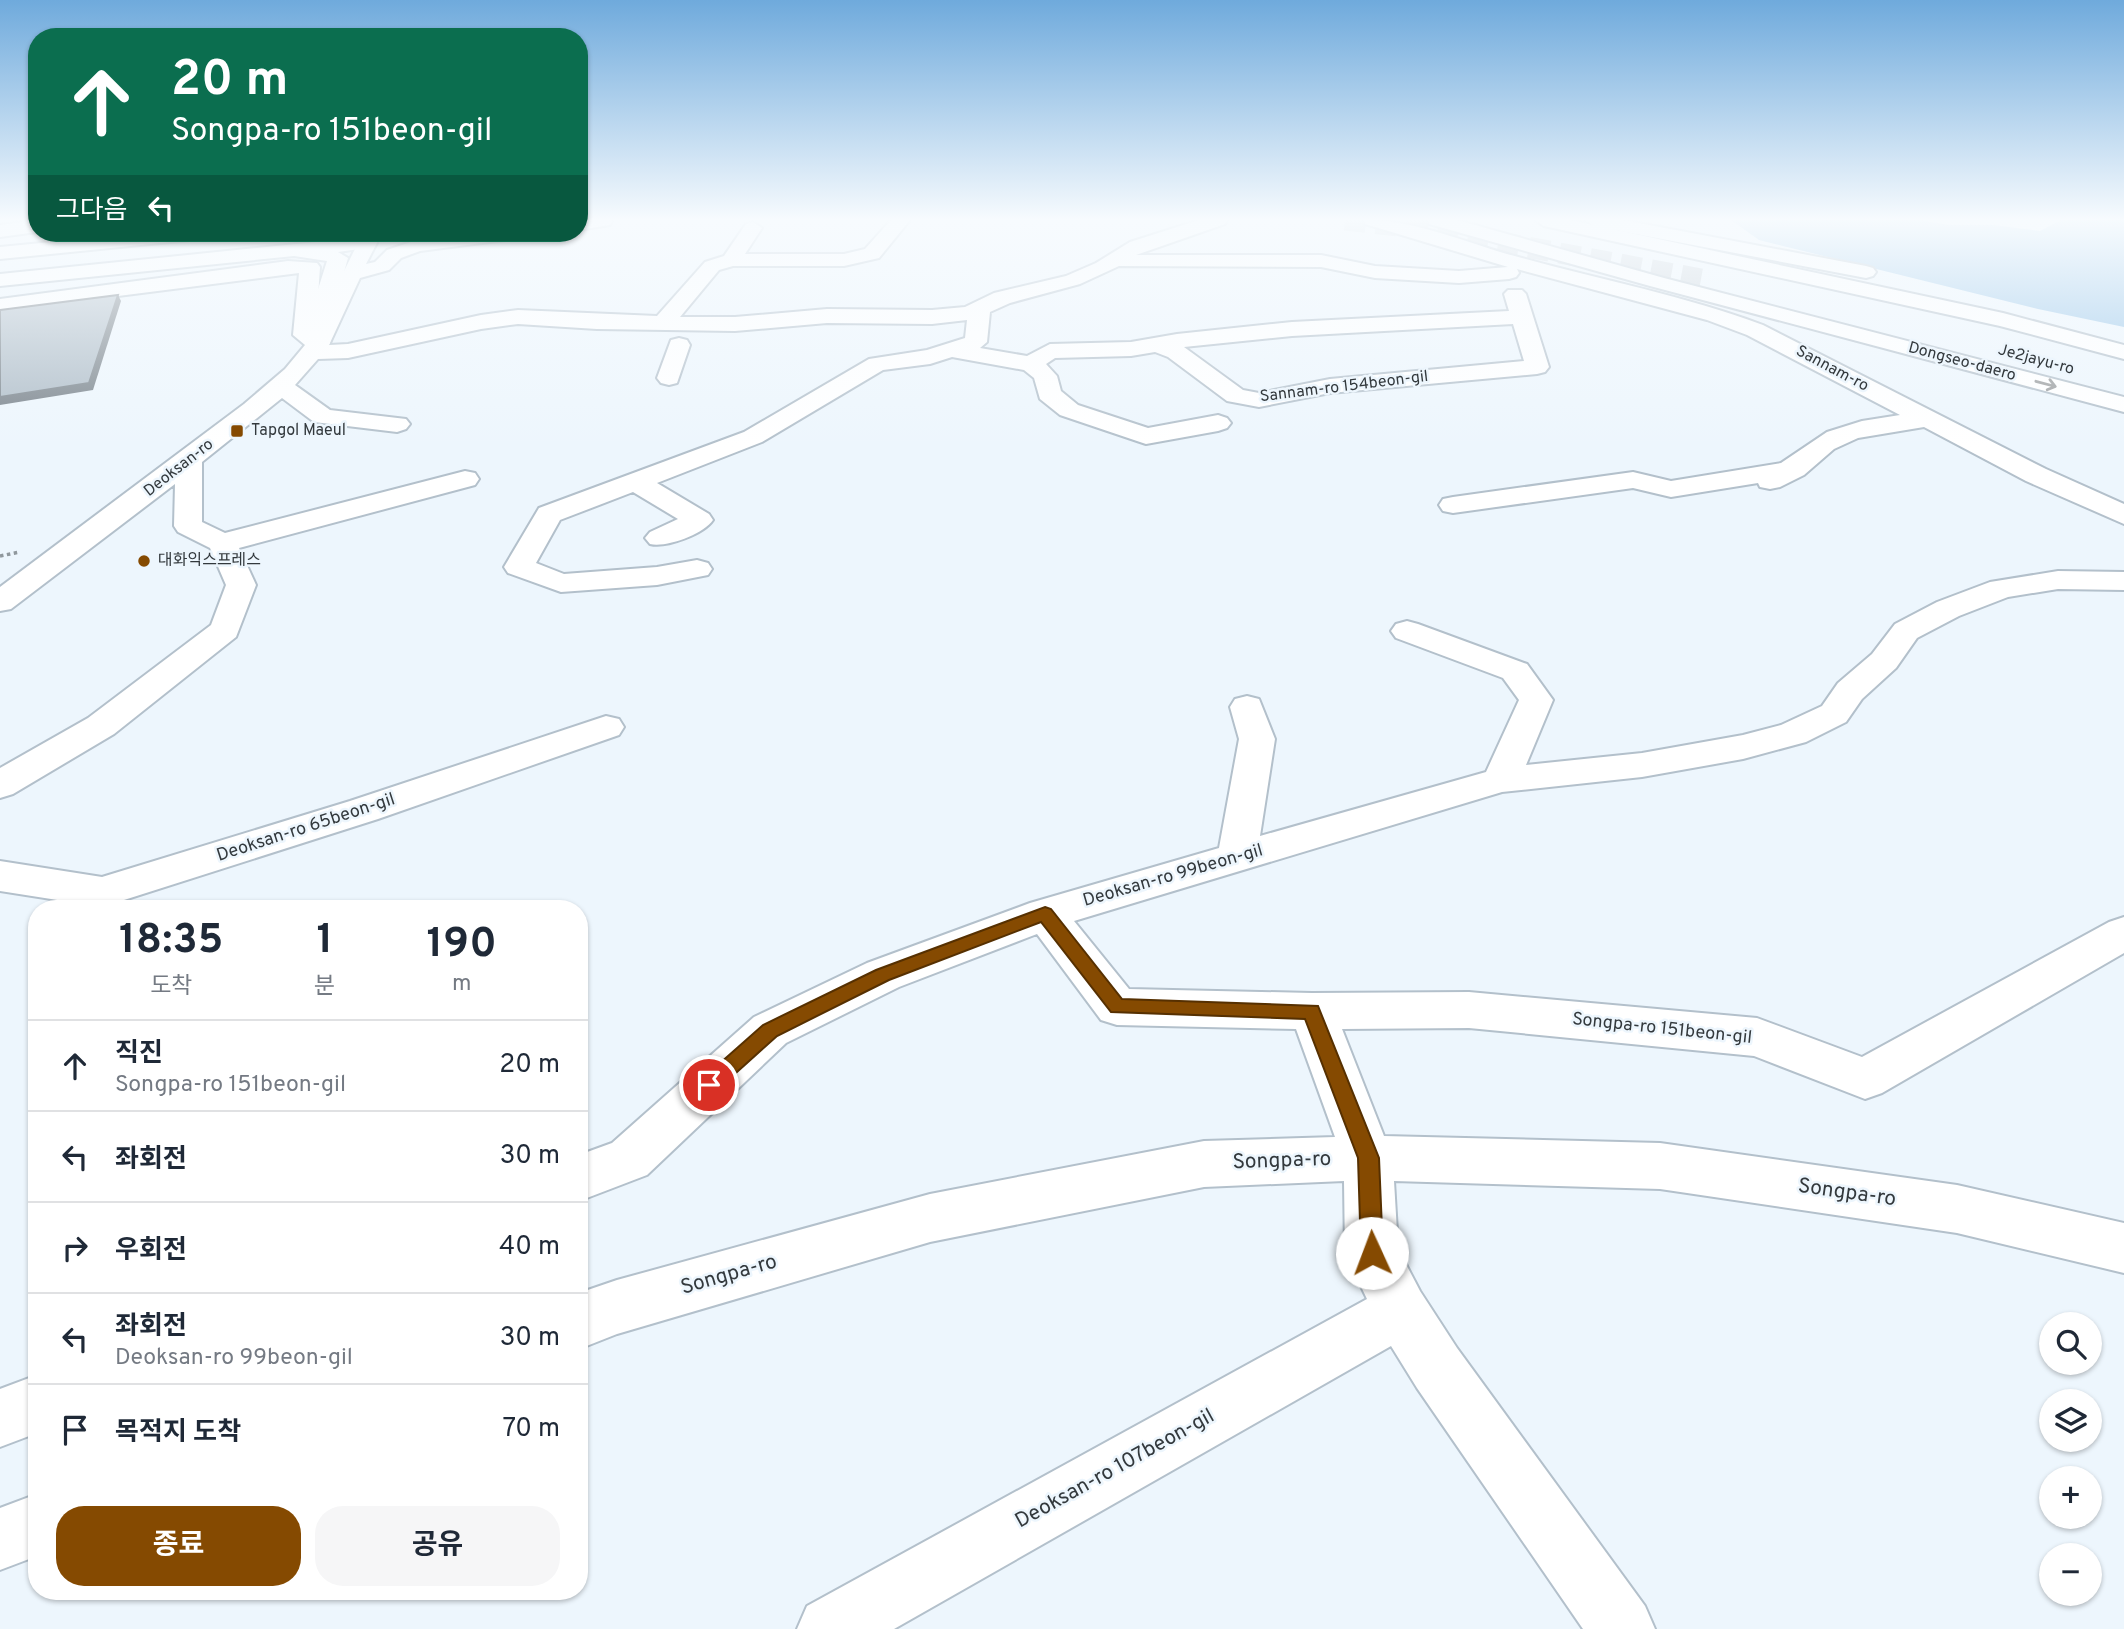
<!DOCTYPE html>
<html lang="ko">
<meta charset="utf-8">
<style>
body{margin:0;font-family:Overpass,"Noto Sans KR",sans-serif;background:#f6f6f7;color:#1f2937;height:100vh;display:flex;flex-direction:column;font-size:26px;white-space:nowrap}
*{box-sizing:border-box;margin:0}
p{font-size:23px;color:#747a83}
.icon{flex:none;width:38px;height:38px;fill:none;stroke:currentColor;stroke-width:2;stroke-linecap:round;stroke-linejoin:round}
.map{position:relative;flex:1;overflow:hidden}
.details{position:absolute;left:28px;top:900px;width:560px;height:700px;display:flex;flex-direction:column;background:#fff;border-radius:28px;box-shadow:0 2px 5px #0004}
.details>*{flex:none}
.guide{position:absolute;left:28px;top:28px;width:560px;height:214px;border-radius:28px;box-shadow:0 2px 5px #0004;background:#0b6e4f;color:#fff;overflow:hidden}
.buttons{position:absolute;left:2039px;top:1312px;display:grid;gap:14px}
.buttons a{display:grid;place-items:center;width:63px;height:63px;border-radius:50%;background:#fff;box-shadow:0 2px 5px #0004;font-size:35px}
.pin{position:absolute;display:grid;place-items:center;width:60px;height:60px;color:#fff;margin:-30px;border:4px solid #fff;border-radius:50%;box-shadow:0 2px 7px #0007}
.me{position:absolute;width:77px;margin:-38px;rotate:358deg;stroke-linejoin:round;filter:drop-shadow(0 0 5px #0008)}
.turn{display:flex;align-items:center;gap:24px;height:147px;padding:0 28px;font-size:32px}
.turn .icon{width:91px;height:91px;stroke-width:2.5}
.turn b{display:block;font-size:49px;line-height:60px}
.then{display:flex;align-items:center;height:66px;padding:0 28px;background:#0003;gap:14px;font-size:26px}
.eta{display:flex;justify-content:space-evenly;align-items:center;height:119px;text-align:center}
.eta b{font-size:42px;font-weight:700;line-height:49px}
.action{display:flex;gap:14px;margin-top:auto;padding:14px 28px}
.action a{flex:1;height:80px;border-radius:28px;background:#854a01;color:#fff;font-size:28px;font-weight:700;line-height:80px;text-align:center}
.action a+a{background:#f6f6f7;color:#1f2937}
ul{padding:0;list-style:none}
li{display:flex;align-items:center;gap:21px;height:91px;padding:0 28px;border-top:2px solid #e0e1e3}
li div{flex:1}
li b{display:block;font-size:26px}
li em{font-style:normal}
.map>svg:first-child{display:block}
.green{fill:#9dc8e9}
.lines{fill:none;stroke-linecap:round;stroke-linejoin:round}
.highway-tunnel{stroke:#c8d0d7;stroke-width:21;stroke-dasharray:21 10;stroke-linecap:butt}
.minor-casing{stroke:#b3c0cb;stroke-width:4}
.highway-casing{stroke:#b3c0cb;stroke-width:4}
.path{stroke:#90989d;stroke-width:3.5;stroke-dasharray:3.5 3.5;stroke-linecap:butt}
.minor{fill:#fff;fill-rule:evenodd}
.highway{fill:#fff;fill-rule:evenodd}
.shaded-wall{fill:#7a848c}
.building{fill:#afbdc8;stroke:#7a848c;stroke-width:2}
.oneway{stroke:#999c9e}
.route{fill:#854a01;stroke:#563001;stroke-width:2}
.poi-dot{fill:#854a01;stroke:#edf6fd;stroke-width:2.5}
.labels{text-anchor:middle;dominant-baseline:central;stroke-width:5;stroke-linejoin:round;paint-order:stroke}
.far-street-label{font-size:16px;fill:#33393d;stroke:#edf6fd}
.far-poi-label{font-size:16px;fill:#33393d;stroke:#edf6fd;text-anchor:start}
.street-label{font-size:18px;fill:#33393d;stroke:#edf6fd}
.near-street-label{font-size:21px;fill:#33393d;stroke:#edf6fd}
</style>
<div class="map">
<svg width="2124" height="1629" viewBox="0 0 2124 1629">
<rect width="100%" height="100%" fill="#edf6fd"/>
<path class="green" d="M1731,220H1920L1949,225H1994L2040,231L2061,220H2124V327L2038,309L1759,240Z"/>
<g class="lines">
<path class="highway-tunnel" d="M1345,220L1434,230L1701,279"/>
<defs>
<path id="minor" d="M37,220V232L0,237V225Z
M579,220H612V221L610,225L579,230Z
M891,220H910L879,258L844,266H733L719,270L680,317H735L827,309L932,310L965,307L994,293L1066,276L1096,263L1130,242L1199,220H1227L1225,224L1136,255H1321L1375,266L1459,271L1508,267L1365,224L1363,220C1417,219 1470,245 1522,258C1602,280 1685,296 1763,325L2046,469L2124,504V524L2026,481L1924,427L1858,438L1834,449L1804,475L1780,487L1770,489L1760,487L1758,483L1671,497L1633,488L1453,513L1443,511L1439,505L1443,499L1453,497L1633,472L1671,481L1781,463L1827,432L1862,421L1900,415L1747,335L1707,320L1517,269L1519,273L1516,277L1509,279L1459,283L1375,278L1321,267L1119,266L1080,284L1010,303L990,312L987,342L980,348L1027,356L1050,344L1131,342L1177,334L1292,322L1509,311L1504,294L1508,290H1522L1526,294L1549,367L1545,372L1537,374L1330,393L1259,407L1227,401L1168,357L1155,352L1131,356L1055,358L1046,364L1057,376L1061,391L1078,405L1148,428L1218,415L1227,418L1231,423L1227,428L1218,431L1146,444L1137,441L1060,415L1040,399L1034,378L1024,370L952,357L930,364L883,370L762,442L657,483L709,514L713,520C704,534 666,548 650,544L645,538L650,532L678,519L633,492L560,520L536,563L564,574L657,567L697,560L708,563L712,569L708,575L657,585L561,592L508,573L504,567L539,508L744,432L869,359L927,350L965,338L967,320L932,324L827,323L735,331L597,329L518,324L481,329L348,358L318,359L295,385L330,410L406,419L410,424L406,429L397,432L314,422L282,398L202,462V522L225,533L465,471L475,473L479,479L475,485L239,548L256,585L236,637L114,734L13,794L0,798V768L88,718L211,625L226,585L210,548L178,532L174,526L175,484L11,609L0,611V587L244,404L285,369L305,345L293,335L299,273L0,311V299L288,261L317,263L320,267L316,327L363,233H382L366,264L375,262L387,250L417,240L473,233H524L514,239L420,251L401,258L389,270L360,278L329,345L348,344L481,315L518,310L657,316L705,262L724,256L746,224L753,222L762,228L745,254H844L865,249ZM1513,324L1524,361L1330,379L1259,393L1243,390L1184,347L1292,336Z
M1585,220H1623L1866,266L1873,268L1876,272L1873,276L1866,278L1594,226Z
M679,338L687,340L690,345L677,383L669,385L661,383L657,378L671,340Z
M2058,571L2124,572V590L2058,589L2008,597L1959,616L1917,638L1896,668L1862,699L1846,722L1806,742L1743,759L1642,777L1502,792L1074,921L1129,989L1312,993L1469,992L1757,1018L1862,1057L2109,922L2124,917V953L1882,1093L1865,1099L1754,1056L1469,1028L1342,1029L1384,1136L1660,1143L1957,1185L2124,1223V1273L1957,1233L1660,1189L1394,1181L1398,1249L1420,1291L1457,1348L1645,1606L1655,1629H1583L1417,1388L1391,1346L894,1629H797L807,1606L1367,1299L1345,1253L1344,1181L1204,1187L930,1242L617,1334L579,1349V1293L617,1280L930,1194L1204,1141L1335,1137L1296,1029L1117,1025L1101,1020L1037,934L899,987L786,1043L647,1175L579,1201V1155L612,1143L754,1017L867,963L1030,903L1219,848L1239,739L1230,707L1235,699L1247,696L1259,699L1275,739L1260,836L1486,772L1519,700L1503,678L1396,638L1391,631L1396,624L1407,621L1418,624L1527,664L1553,700L1526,765L1642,753L1743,735L1781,725L1822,706L1838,683L1872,654L1895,624L1937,602L1990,582Z
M606,716L619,719L624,727L619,735L378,819L102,907L0,891V861L102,877L350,801Z
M37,1375V1433L0,1447V1389Z
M37,1494V1556L0,1570V1508Z"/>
<path id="highway" d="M1427,220H1457L1664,278L2124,397V412L1650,286L1429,224Z
M1535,220H1570L2003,313L2124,345V359L2000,326L1544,226Z
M145,233H211L201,239L0,259V247Z
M366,237L373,239L376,243L373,247L338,252L348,258L334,308L330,343L327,348H311L308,343L312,308L327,261L294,256L0,286V274Z"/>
</defs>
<use href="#minor" class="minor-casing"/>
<use href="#highway" class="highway-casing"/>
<path class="path" d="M0,556L20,552"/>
<use href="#minor" class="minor"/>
<use href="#highway" class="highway"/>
</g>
<path class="shaded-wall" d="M118,295L121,301L93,390L0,405V397Z"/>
<path class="building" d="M118,295L89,383L0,397V310Z"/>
<defs><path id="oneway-shaft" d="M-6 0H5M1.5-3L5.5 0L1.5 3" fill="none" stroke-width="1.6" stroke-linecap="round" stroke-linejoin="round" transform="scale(1.75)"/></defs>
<use class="oneway" href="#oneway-shaft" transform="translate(2046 384) rotate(15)"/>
<linearGradient id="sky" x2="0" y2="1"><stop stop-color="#6faadc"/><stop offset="0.49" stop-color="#f7fbfe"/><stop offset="1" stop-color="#f7fbfe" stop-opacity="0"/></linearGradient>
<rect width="2124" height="448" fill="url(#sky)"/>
<path class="route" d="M1045,907L1051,909L1122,999L1318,1006L1379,1158L1383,1253L1380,1260L1372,1263L1364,1260L1361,1253L1358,1158L1305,1019L1111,1012L1041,922L889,980L777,1036L716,1091L709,1094L702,1091L700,1085L702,1079L763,1025L876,970Z"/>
<g class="poi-dot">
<rect x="230" y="424" width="14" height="14" rx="3.5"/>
<circle cx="144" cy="561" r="7"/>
</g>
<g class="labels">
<g class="far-street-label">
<text transform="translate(2036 360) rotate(15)">Je2jayu-ro</text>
<text transform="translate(1962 362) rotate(15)">Dongseo-daero</text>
<text transform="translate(1832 369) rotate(28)">Sannam-ro</text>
<text transform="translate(1344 387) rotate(-7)">Sannam-ro 154beon-gil</text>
<text transform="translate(179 468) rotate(-38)">Deoksan-ro</text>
</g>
<g class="far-poi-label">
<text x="251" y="431">Tapgol Maeul</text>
<text x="158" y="561">대화익스프레스</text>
</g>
<g class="street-label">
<text transform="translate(306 828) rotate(-18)">Deoksan-ro 65beon-gil</text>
<text transform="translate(1173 876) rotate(-16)">Deoksan-ro 99beon-gil</text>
<text transform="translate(1662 1029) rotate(6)">Songpa-ro 151beon-gil</text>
</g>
<g class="near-street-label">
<text transform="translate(1282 1161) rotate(-2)">Songpa-ro</text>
<text transform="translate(1847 1193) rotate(8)">Songpa-ro</text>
<text transform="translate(729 1275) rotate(-16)">Songpa-ro</text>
<text transform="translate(1115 1469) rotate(-29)">Deoksan-ro 107beon-gil</text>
</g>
</g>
</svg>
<div class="buttons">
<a><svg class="icon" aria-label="search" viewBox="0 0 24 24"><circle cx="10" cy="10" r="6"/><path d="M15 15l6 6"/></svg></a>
<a><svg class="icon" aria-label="layers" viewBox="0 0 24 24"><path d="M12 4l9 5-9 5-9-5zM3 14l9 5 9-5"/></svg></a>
<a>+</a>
<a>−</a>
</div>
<div class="pin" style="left:709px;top:1085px;background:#d93025"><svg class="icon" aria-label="arrive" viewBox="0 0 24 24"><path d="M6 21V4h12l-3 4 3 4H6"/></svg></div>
<svg class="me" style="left:1372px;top:1253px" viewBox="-20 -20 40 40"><circle r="19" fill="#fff"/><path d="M0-13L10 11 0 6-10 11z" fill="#854a01"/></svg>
<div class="guide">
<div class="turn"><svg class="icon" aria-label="ahead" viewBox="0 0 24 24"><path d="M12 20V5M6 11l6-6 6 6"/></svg><div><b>20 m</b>Songpa-ro 151beon-gil</div></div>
<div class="then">그다음<svg class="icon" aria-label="left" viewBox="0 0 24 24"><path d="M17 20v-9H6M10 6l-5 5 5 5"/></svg></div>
</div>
<section class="details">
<div class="eta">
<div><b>18:35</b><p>도착</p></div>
<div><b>1</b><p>분</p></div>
<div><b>190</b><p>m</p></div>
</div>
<ul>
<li><svg class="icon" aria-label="ahead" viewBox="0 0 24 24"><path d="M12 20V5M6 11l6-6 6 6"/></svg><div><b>직진</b><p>Songpa-ro 151beon-gil</p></div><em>20 m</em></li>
<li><svg class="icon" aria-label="left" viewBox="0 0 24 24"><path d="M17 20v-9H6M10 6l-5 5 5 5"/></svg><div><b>좌회전</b></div><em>30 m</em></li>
<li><svg class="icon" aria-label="right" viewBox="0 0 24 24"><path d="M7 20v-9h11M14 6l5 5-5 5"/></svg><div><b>우회전</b></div><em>40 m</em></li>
<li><svg class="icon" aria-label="left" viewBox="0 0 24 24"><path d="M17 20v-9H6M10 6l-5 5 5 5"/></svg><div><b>좌회전</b><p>Deoksan-ro 99beon-gil</p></div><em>30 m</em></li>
<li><svg class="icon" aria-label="arrive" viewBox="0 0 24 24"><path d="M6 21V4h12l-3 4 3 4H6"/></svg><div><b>목적지 도착</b></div><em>70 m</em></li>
</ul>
<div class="action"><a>종료</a><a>공유</a></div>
</section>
</div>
